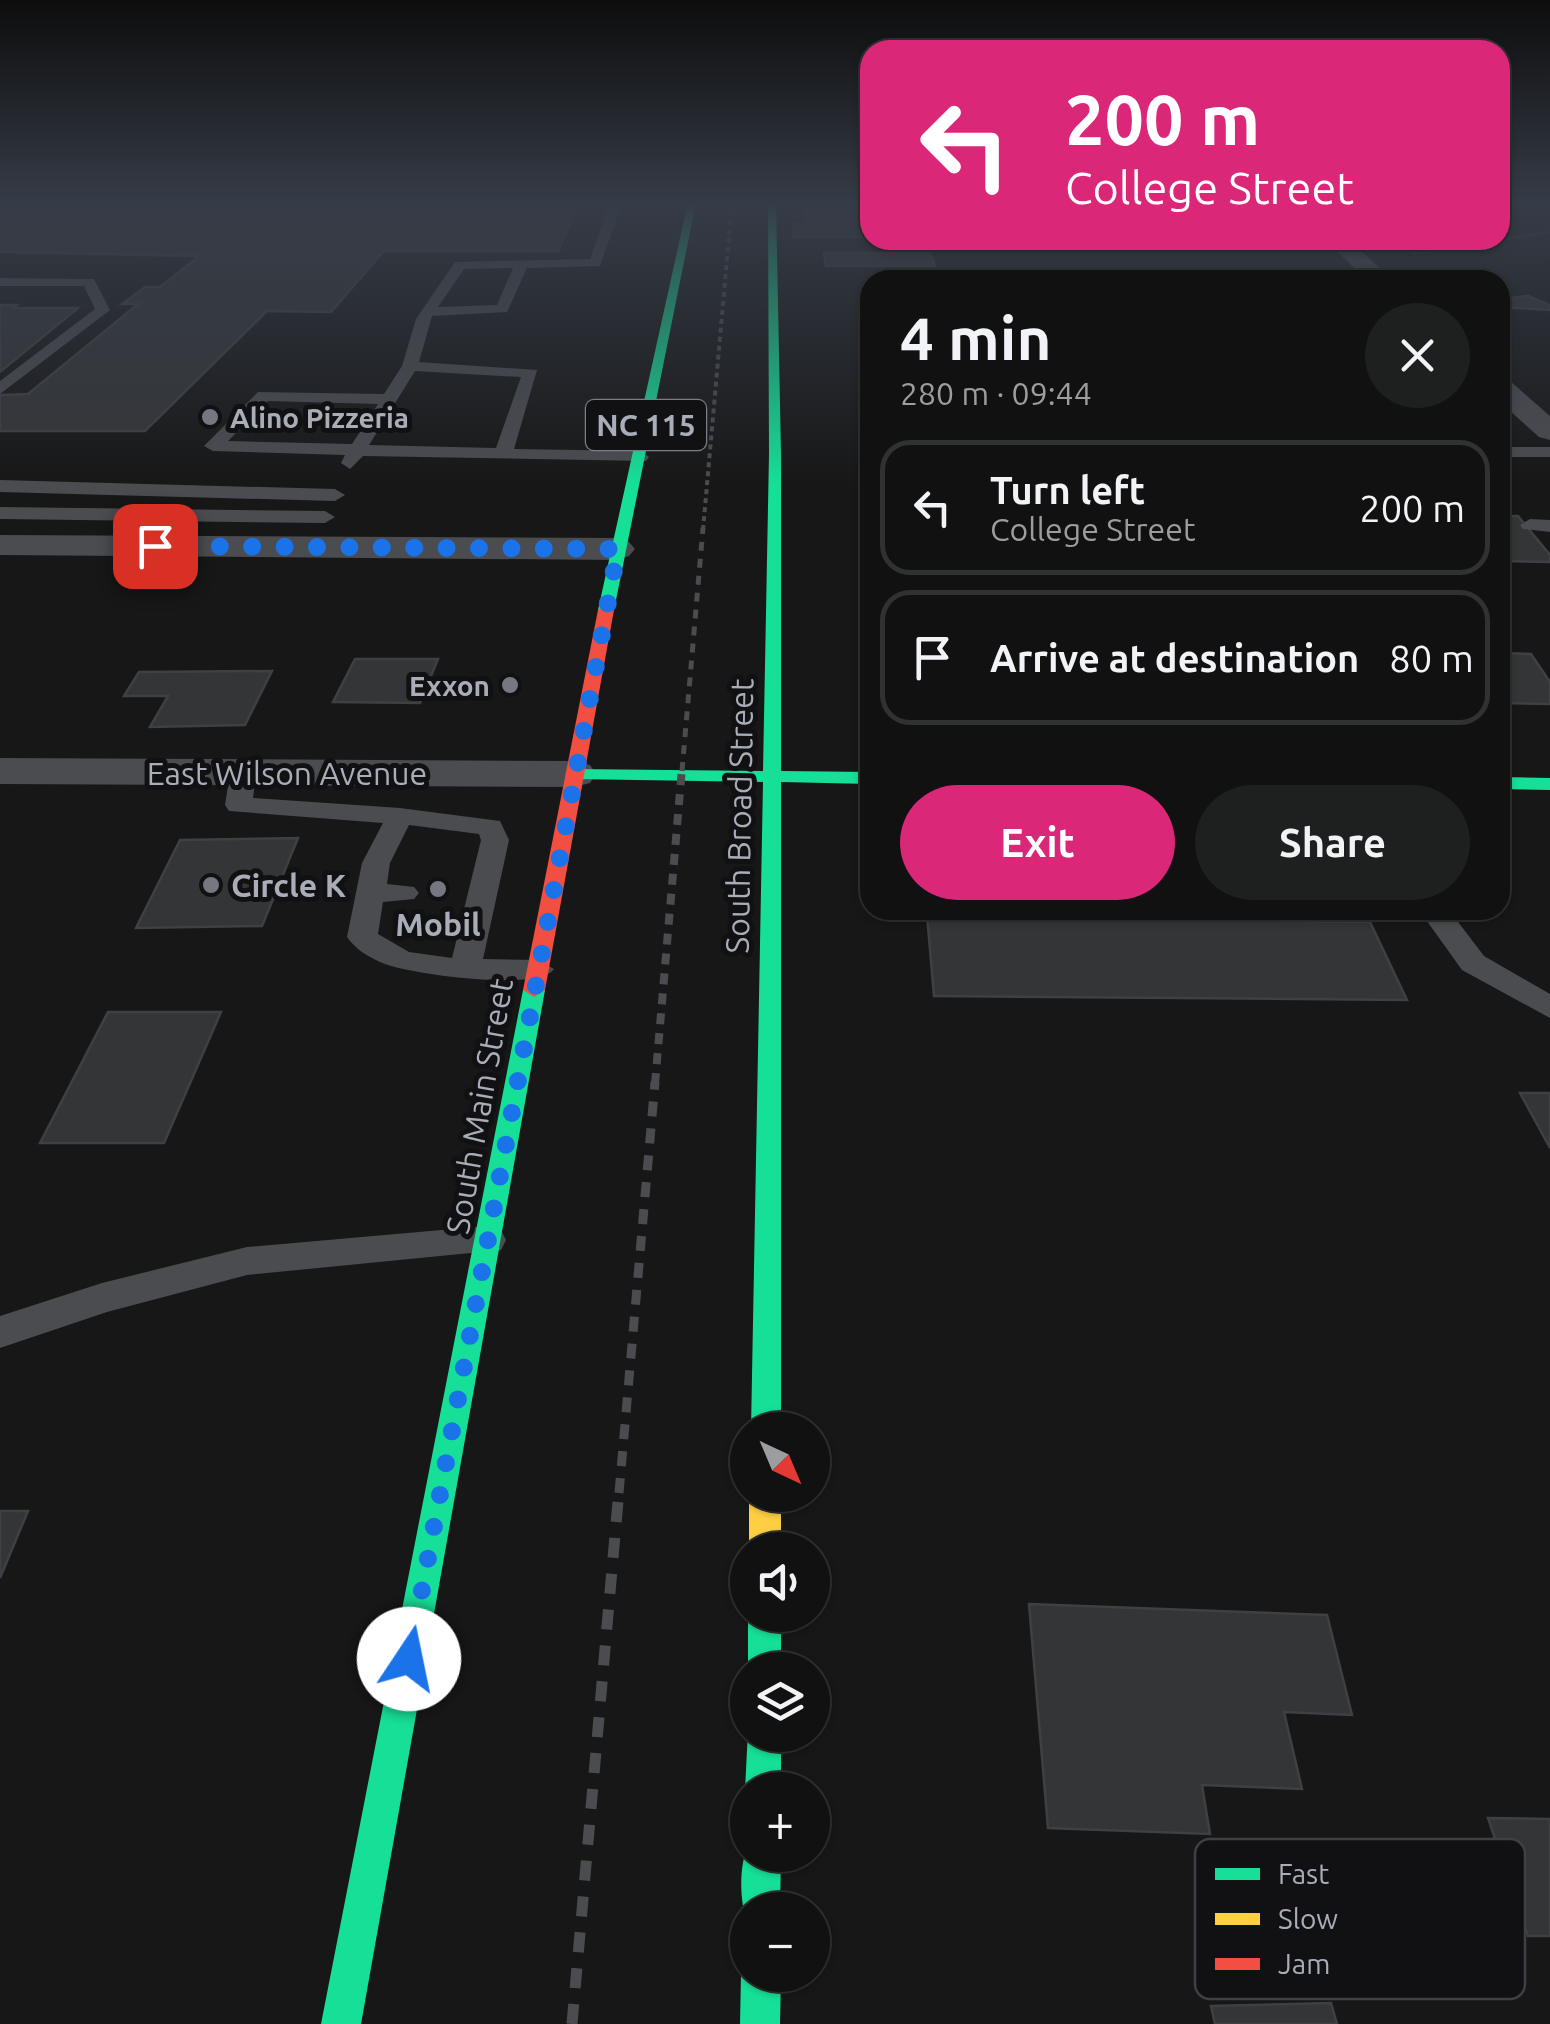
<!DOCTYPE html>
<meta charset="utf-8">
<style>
body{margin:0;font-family:Ubuntu,sans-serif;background:#1e1f1f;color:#f1f3f6;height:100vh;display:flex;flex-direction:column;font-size:38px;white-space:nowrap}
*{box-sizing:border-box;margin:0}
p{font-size:32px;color:#9c9d9f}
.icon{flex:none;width:55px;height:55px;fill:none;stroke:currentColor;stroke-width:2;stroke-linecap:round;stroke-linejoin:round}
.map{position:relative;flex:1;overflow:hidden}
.details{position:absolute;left:860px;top:270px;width:650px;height:650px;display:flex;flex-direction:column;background:#111;border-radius:30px;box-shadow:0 2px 8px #0004,0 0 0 2px #303131}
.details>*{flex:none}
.hud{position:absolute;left:860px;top:40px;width:650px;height:210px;border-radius:30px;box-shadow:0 2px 8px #0004,0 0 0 2px #303131;background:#db2777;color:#fff;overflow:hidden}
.needle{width:65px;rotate:136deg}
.tools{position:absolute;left:730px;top:1412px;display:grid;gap:20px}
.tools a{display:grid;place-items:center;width:100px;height:100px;border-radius:50%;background:#111;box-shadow:0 2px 8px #0004,0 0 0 2px #303131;font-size:50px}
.pin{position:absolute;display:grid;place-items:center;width:85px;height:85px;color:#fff;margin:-42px;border-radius:20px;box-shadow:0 5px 15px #0006}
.me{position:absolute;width:110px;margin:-55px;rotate:11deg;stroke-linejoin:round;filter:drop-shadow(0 0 8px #0008)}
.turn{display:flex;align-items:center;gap:35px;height:210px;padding:0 40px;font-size:45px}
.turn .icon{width:130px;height:130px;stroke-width:2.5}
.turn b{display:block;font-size:70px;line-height:85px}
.round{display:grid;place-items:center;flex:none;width:105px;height:105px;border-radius:52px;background:#1e1f1f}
.summary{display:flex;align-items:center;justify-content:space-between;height:170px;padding:0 40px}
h1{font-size:60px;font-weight:600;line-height:75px}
.button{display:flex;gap:20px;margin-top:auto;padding:20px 40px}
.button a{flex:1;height:115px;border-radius:60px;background:#db2777;color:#fff;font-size:40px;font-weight:600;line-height:115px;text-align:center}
.button a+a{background:#1e1f1f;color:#f1f3f6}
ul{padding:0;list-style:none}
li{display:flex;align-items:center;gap:30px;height:135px;margin:0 20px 15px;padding:0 20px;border:5px solid #303131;border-radius:30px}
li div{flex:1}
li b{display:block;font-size:38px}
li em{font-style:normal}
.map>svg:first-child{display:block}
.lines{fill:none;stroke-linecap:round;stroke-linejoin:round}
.stream{fill:#2a3239;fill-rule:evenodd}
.building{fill:#343537;stroke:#3f4043;stroke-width:2.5}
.lane{fill:#4b4c50;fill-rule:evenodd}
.street{fill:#4b4c50;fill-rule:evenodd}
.fast{fill:#16e098;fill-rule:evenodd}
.slow{fill:#ffcf43;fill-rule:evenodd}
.jam{fill:#f24e42;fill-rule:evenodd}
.rail-far4{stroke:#4b4c4f;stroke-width:4;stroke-dasharray:5 4;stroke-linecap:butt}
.rail-far3{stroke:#4b4c4f;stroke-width:5;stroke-dasharray:9 8;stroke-linecap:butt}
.rail-far2{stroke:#4b4c4f;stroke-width:8;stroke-dasharray:11 9;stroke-linecap:butt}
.rail-far1{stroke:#4b4c4f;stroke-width:9;stroke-dasharray:15 12;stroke-linecap:butt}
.rail{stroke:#4b4c4f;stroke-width:11;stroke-dasharray:20 16;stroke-linecap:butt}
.route{stroke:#1a73e8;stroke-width:18;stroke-dasharray:0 32.4}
.poi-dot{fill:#757880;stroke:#111113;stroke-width:4}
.labels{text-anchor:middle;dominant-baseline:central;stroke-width:10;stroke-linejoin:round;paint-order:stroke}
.far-poi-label{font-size:28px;font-weight:bold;fill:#a8adb8;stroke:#111113;text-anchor:start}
.shield{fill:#111113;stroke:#7b7e86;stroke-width:2.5}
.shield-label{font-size:30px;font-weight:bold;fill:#a8adb8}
.street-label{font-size:32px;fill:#a8adb8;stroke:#111113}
.poi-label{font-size:32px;font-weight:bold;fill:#a8adb8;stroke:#111113;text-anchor:start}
.key{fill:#111113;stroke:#3e4045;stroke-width:2.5}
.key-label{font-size:28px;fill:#a8adb8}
</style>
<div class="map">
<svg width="1550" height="2024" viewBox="0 0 1550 2024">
<rect width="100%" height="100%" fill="#171717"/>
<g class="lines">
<path class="stream" d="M1550,230V234L1413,255L1409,253Z
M1328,275L1331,280H1320Z"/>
</g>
<path class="building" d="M61,202H579L558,251H384L331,312L267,311L145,431H0V395L28,394L138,304H122L145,287H160L199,256L0,252V210H50Z
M870,206V220H806L805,207Z
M870,223V237H793V224Z
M824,253H930L935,266H826Z
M1528,296L1550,305V310L1500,307V299Z
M0,305H17L13,308H78L0,372Z
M1500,516H1518L1550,555V562L1500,561Z
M1500,653L1531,654L1550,682V704L1500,703Z
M355,659H438L420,703L333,702Z
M272,671L245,725L150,727L168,696H124L139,672Z
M862,701H870V730H862Z
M298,838L262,926L136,928L180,840Z
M1088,910H1256L1260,921L1370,922L1407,1000L934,996L927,915L1090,917Z
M108,1012H221L164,1143H40Z
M1520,1093H1550V1148Z
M0,1511H28L0,1578Z
M1029,1604L1327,1615L1352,1715L1284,1712L1302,1789L1202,1785L1210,1834L1048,1828Z
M1488,1818L1550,1819V1936H1528Z
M1331,2003L1337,2024H1215L1211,2006Z"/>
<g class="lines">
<path class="lane" d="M610,202H622L600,266L527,268L507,312L432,316L419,362L537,370L514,449L640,451L649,457L646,461L363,456L350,469L341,463L345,455L213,451L204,446L258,392L384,394L402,366L416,319L455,262L590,259ZM513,268L497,305L438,307L464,269ZM415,371L521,377L496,448L369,445ZM268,401L378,404L352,444L228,441Z
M0,278L94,279L110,310L0,394V381L95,309L84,286H0Z
M1500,447H1550V457H1500Z
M0,480L335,489L345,495L335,501L0,492Z
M0,507L325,511L335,517L325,523L0,519Z
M1530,519L1550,520V532L1523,529L1520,525Z
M243,765L256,773L253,798L400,808L500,821L509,840L483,959L538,960L554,969C538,992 411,974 385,964C370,958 356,950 347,937L362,863L383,823L229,811L225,805L230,773ZM409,825L479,834L481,840L452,958L409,952L378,934L383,902L414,899L419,893L414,887L387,884L390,863Z
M1419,910H1449L1484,956L1550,994V1018L1462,970Z
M487,1226L501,1230L506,1240L501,1250L247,1275L107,1312L0,1348V1316L102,1283L247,1247Z"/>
<path class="street" d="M1325,240H1349L1393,280H1367Z
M1500,379L1510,381L1550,416V440L1539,437L1500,402Z
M0,535L617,538L629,542L635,549L629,556L617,560L0,555Z
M0,758L574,761L590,765L596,774L590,783L574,787L0,784Z"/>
<path class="fast" d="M688,202H696L614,610L606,615L598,610Z
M768,202H776L781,454V771L870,772V784L781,782V1430H751L763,782L574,779L565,774L574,769L763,771L769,454Z
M1500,777L1550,778V790L1500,789Z
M534,983L545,990L361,2024H321L523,990Z
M748,1615H781V1670L748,1671Z
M748,1730V1735H781V1790H748V1796L745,1790Z
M748,1845V1855H781L780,1910H748V1924C739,1902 739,1866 748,1845Z
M747,1961L748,1975H781L780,2024H740L741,1975Z"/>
<path class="slow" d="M749,1495H781V1550H749Z"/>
<path class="jam" d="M606,605L614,610L545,990L534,997L523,990L598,610Z"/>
<path class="rail-far4" d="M703,530L732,202"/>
<path class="rail-far3" d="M682,771L703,528"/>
<path class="rail-far2" d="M655,1084L682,768"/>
<path class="rail-far1" d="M619,1493L655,1082"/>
<path class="rail" d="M572,2024L619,1490"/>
</g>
<linearGradient id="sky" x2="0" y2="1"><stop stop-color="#0d0d0d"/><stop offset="0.42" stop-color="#363c47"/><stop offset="1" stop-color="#363c47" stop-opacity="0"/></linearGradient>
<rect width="1550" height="486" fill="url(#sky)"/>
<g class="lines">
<path class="route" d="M155,546L618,549L409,1659"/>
</g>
<g class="poi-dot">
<circle cx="210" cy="417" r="10"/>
<circle cx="510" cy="685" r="10"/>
<circle cx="211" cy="885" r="10"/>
<circle cx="438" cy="889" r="10"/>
</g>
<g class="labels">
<g class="far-poi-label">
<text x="230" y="417">Alino Pizzeria</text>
<text x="490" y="685" text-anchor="end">Exxon</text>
</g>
<rect class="shield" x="586" y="400" width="120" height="50" rx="8"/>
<g class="shield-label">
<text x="646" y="425">NC 115</text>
</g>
<g class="street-label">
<text x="287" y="773">East Wilson Avenue</text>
<text transform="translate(739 816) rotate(-89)">South Broad Street</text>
<text transform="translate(479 1106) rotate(-80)">South Main Street</text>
</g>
<g class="poi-label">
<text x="231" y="885">Circle K</text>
<text x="438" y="924" text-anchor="middle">Mobil</text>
</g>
</g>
<rect x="1195" y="1839" width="330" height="160" rx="15" class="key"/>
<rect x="1215" y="1868" width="45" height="12" fill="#16e098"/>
<rect x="1215" y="1913" width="45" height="12" fill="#ffcf43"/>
<rect x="1215" y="1958" width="45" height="12" fill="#f24e42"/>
<g class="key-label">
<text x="1278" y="1884">Fast</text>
<text x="1278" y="1929">Slow</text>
<text x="1278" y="1974">Jam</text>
</g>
</svg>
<div class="tools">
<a><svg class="needle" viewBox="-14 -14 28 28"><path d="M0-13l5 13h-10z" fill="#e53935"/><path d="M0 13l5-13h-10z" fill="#9c9d9f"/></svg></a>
<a><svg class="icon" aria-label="sound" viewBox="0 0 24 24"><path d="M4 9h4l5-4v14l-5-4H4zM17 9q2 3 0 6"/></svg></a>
<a><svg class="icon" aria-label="layers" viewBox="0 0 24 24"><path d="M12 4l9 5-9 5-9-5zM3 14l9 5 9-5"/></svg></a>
<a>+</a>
<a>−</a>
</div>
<div class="pin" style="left:155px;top:546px;background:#d93025"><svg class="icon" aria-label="arrive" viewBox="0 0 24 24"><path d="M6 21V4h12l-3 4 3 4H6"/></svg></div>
<svg class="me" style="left:409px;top:1659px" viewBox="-20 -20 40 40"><circle r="19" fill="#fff"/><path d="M0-13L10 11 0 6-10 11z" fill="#1a73e8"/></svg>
<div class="hud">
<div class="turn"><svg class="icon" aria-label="left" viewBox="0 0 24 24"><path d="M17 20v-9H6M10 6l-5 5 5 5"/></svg><div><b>200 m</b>College Street</div></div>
</div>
<section class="details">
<div class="summary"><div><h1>4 min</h1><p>280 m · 09:44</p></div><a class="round"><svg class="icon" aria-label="close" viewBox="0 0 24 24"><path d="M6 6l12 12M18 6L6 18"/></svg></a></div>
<ul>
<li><svg class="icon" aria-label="left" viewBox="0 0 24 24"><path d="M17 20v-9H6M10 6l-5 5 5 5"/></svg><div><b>Turn left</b><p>College Street</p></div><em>200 m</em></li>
<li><svg class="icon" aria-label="arrive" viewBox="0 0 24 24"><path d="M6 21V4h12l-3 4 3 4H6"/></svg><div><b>Arrive at destination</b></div><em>80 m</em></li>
</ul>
<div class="button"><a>Exit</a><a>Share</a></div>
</section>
</div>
